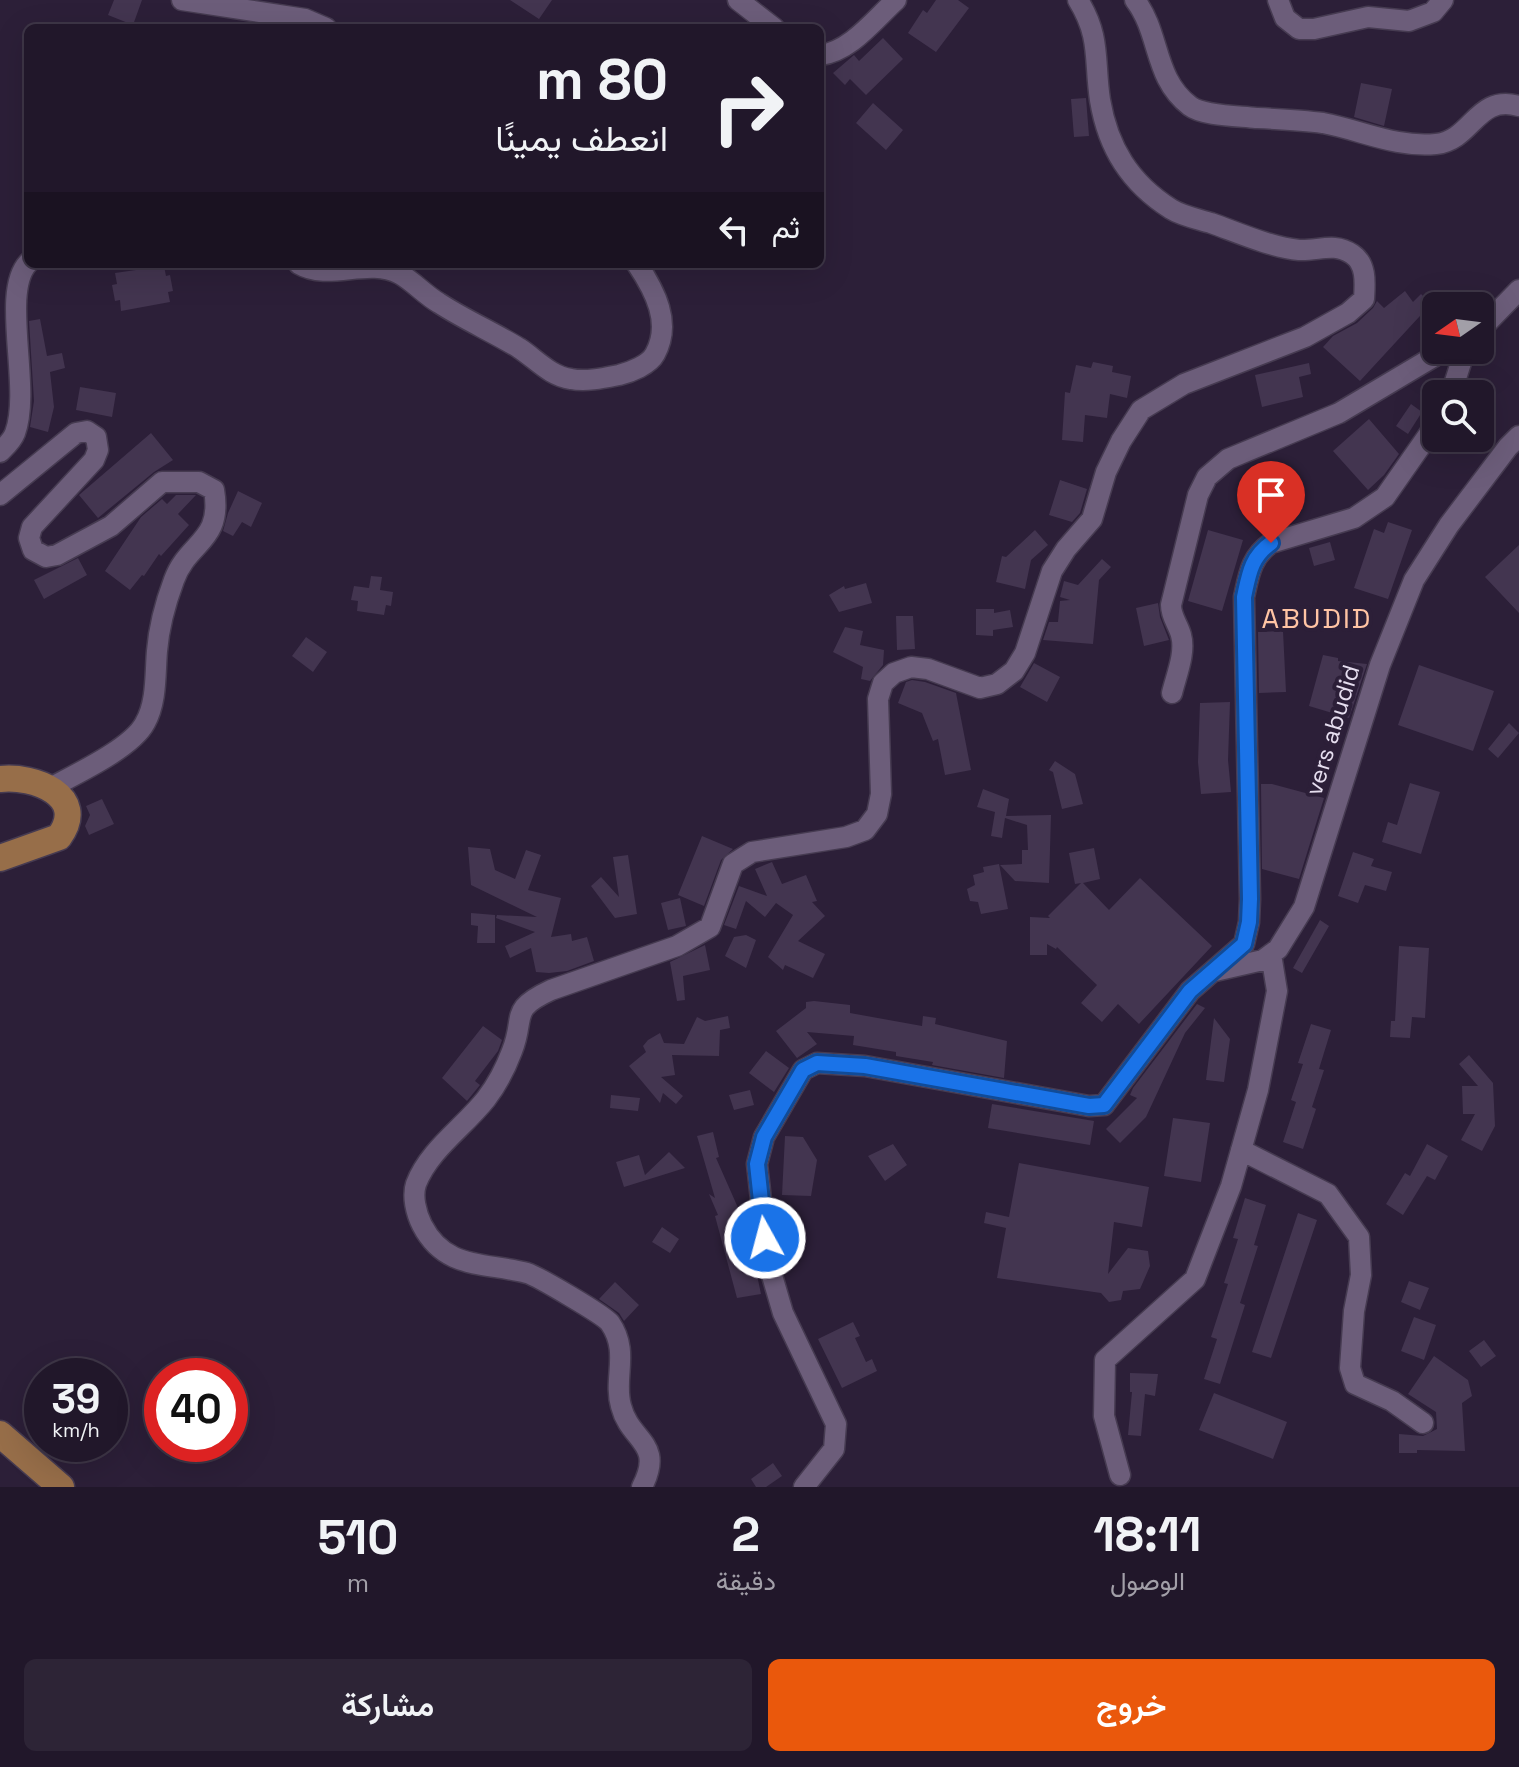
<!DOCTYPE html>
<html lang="ar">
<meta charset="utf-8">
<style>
body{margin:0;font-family:"Space Grotesk",Vazirmatn,sans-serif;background:#2d2436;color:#f1f3f6;direction:rtl;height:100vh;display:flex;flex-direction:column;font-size:30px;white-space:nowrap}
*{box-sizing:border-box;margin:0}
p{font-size:26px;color:#a29fa8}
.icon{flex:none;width:44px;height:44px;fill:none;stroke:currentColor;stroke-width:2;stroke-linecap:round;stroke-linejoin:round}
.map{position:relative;height:1487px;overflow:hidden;direction:ltr}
.sheet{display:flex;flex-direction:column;background:#21172a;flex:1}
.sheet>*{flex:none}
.banner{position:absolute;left:24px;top:24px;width:800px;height:244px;border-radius:12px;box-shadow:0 8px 32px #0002,0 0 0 2px #3e3647;direction:rtl;background:#21172a;color:#f1f3f6;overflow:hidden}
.needle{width:52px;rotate:256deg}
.fabs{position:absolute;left:1422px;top:292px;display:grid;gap:16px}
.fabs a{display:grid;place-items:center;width:72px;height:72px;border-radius:12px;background:#21172a;box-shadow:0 8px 32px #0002,0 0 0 2px #3e3647;font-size:40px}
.speed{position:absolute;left:24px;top:1358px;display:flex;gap:16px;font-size:40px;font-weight:700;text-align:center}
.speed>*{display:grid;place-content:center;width:104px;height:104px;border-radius:50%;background:#21172a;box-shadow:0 8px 32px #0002,0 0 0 2px #3e3647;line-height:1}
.speed small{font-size:20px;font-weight:400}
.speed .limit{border:12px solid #d22;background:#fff;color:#111}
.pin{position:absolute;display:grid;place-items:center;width:68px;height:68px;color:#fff;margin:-82px -34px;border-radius:50% 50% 50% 0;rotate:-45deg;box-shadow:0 0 8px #0007}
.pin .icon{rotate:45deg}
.me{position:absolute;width:88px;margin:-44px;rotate:353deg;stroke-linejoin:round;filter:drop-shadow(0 0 6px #0008)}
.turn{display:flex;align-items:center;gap:28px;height:168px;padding:0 24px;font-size:36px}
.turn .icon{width:104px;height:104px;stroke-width:2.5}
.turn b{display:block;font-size:56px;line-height:68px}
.then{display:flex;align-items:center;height:76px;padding:0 24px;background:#0003;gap:16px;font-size:30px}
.eta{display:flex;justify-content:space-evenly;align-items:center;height:136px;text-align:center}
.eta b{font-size:48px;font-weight:600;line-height:56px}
.button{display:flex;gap:16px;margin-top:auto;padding:16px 24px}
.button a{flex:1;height:92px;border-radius:12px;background:#ea580c;color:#fff;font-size:32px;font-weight:600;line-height:92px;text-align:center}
.button a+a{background:#2d2436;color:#f1f3f6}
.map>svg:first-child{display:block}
.building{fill:#433550}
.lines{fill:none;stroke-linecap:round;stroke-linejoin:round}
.minor-casing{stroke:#463b51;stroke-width:23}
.major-casing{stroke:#463b51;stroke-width:29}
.minor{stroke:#6c5d7a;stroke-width:20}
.major{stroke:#976e49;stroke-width:26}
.route-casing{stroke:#114b97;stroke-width:20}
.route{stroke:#1a73e8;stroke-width:14}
.labels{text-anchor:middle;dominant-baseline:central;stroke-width:8;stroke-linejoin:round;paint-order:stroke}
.street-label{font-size:24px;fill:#e6deef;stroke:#2c1f38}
.quarter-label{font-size:28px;letter-spacing:2px;fill:#ffc4a4;stroke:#2c1f38}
</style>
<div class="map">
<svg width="1519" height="1487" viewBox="0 0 1519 1487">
<rect width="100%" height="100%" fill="#2c1f38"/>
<path class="building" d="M114,0H142L133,25L108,15Z
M510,0H552L539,19Z
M936,0H958L969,8L936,52L908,33L923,10L927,13Z
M883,38L903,59L866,95L850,79L845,85L833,73L854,55L859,61Z
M1361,83L1392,89L1384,126L1354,117Z
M1086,98L1089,136L1074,137L1071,99Z
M873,103L903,130L886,150L856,123Z
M164,266L166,276L170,275L173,291L168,292L170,302L121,311L120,300L115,301L112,285L117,284L115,273Z
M1405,291L1413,302L1421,294L1431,304L1360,381L1323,347L1333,336L1357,323L1373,308L1377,301L1384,308Z
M40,319L47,356L62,353L65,368L50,372L54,407L48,432L30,427L34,401L29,321Z
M1093,362L1113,366L1112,372L1131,376L1127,398L1110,394L1107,418L1085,415L1083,442L1062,440L1065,392L1070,393L1076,365L1091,368Z
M1309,363L1311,374L1299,377L1303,397L1262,407L1255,375Z
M80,387L116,393L112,417L76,410Z
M1411,404L1422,412L1408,434L1396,426Z
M1369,419L1399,454L1384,475L1368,490L1333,451Z
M151,433L173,460L154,472L98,518L79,495Z
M1060,480L1087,489L1080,513L1072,522L1049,515Z
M238,491L262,503L251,527L242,522L233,536L223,531L228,513Z
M176,495H196L178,514L189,525L161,556L159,554L144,576L142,575L130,590L105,571L141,517L162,499L167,504Z
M1388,522L1412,530L1388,599L1354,588L1374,529L1384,533Z
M1035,530L1048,545L1031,560L1025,589L996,582L1002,556L1006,557Z
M1208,530L1243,540L1222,611L1188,601Z
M1330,542L1335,560L1314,566L1309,548Z
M1519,545V613L1485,577Z
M78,558L87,575L44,599L34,580Z
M1102,559L1111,567L1099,580L1093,644L1043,640L1049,622H1058L1060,601L1070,600L1060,597L1064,581L1078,585Z
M371,576L382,577L380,590L393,592L391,606L386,605L384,615L357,611L358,601L351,600L354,586L369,588Z
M866,583L872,603L839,612L829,595L844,586L845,589Z
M1158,603L1160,617L1169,640L1144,646L1136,608Z
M976,609H994V613L1010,610L1013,627L993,630V636L976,635Z
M896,616H913L915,649L897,650Z
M845,627L863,631L860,645L884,650L883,665L870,681L861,679L863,667L833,652Z
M1283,631L1286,692L1259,693L1258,632Z
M306,637L327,652L313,672L292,656Z
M1323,655L1338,658V661L1367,664L1349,718L1309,706Z
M1034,663L1060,677L1047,702L1020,687Z
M1419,665L1494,691L1473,751L1398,725Z
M912,680L925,682L956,693L971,770L945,775L938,739L933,741L922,713L898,703L906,682Z
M1230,702L1228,760L1231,792L1201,794L1198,762L1200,703Z
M1509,723L1519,733L1498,758L1488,749Z
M1055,761L1075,774L1083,804L1062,809L1053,772L1049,770Z
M1410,783L1440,792L1421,854L1382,842L1388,822L1397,825Z
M1261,784H1272L1324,798L1299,879L1262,869Z
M983,789L1009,799L1006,816L1051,815L1049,883L1015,881L1000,865L1022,864V850H1028L1027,825L1005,818L1002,838L991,836L995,812L977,807Z
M102,799L114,824L89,835L85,826L90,815L86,806Z
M702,836L733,849L721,860L704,906L678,895Z
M468,847L490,849L495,870L515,879L526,850L541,855L528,890L561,898L551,937L571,934L572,941L587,937L594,961L567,971L549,973L536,972L531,948L510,958L505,946L535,932L496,918L497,915L537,917L471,885Z
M1094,848L1100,879L1083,883L1109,910L1140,878L1212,946L1139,1024L1118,1004L1102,1022L1081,1003L1097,985L1057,947L1056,949L1047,944V955H1030V917L1050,918L1048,916L1081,883L1075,884L1069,853Z
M1353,852L1374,859L1371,866L1392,872L1386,891L1365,885L1358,903L1338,896Z
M628,855L637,914L615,918L591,886L601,877L619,897L613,857Z
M772,862L782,884L806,875L817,901L812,902L825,916L798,941L825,954L813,978L785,965L783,970L768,957L793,915L776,903L765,917L746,901L736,929L724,925L739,886L767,896L755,869Z
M999,864L1008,909L981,914L978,902L970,901L967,889L975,885L973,875L984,872L983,867Z
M680,898L686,926L668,930L661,903Z
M471,913L495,915V943H477L478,926L471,925Z
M1320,920L1329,926L1302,973L1293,968Z
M746,935L756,940L746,968L725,956L734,937Z
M705,945L710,970L683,976L685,1000L677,1001L670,962Z
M1399,946L1429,948L1425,1018L1412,1017L1410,1038L1390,1037L1391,1021H1395Z
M814,1001L850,1005V1013L922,1026L923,1016L936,1018L935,1024L1007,1041L1004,1078L932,1065L933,1062L896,1056V1052L853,1045L854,1036L807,1032L817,1044L797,1058L776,1031L806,1008V1002Z
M1197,1004L1205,1008L1185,1033L1146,1117L1120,1143L1106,1129L1137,1098L1130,1095L1133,1088Z
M728,1016L730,1028L720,1030L719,1056L672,1055L675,1075L661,1077L683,1096L676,1104L663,1093L660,1103L629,1066L646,1052L643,1046L648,1040L660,1033L664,1043L684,1044L697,1017L705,1021Z
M1214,1018L1230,1039L1224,1082L1206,1080Z
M1311,1024L1331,1030L1319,1069L1324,1070L1312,1107L1316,1109L1303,1149L1283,1142L1296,1102L1291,1100L1303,1064L1298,1063Z
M483,1026L502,1040L498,1051L475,1081L480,1085L467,1101L442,1078Z
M766,1051L789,1068L774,1092L749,1073Z
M1469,1055L1493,1083L1495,1126L1482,1151L1461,1140L1475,1114H1463L1462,1086H1478L1459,1064Z
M750,1090L754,1105L734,1110L729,1095Z
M611,1095L640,1098L638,1111L610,1108Z
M992,1104L1094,1121L1090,1145L988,1128Z
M1173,1118L1210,1123L1201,1182L1164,1176Z
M713,1132L719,1157L716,1158L739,1210L747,1209L753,1242H750L761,1294L737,1298L715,1216L718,1215L709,1194L715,1198L697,1136Z
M785,1136L803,1137L817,1160L811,1196L782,1195Z
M893,1144L907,1165L885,1181L868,1156Z
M1427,1144L1448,1156L1435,1180L1427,1176L1403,1215L1386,1204L1405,1173L1410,1176Z
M669,1152L685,1168L624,1187L616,1162L639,1155L645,1175Z
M1019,1163L1149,1187L1142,1227L1114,1222L1108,1274L1128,1248L1148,1251L1150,1266L1140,1289L1123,1291L1121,1300L1109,1302L1101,1293L997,1278L1006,1228L984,1223L986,1212L1009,1217Z
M1245,1198L1266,1205L1254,1245L1258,1246L1240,1303L1245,1305L1220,1384L1204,1379L1217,1339L1211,1337L1228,1284L1224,1283L1238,1239L1233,1238Z
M1298,1213L1317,1220L1271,1358L1252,1352Z
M662,1227L679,1239L670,1253L652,1242Z
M1409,1281L1429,1288L1420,1310L1401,1302Z
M615,1282L639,1305L624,1321L619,1313L599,1299Z
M1414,1317L1436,1325L1424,1360L1401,1351Z
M853,1322L860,1336L855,1338L866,1362L872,1359L877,1371L842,1388L818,1339Z
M1484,1340L1496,1356L1481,1367L1469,1351Z
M1434,1356L1468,1380L1472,1396L1462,1403L1465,1451L1417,1450V1453H1399V1434L1423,1436L1437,1429L1436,1412L1408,1394Z
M1130,1373L1158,1374L1155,1396L1145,1394L1141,1436L1128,1435L1132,1392H1130Z
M1214,1393L1287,1422L1273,1459L1199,1430Z
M773,1463L782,1476L766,1487H756L751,1479Z"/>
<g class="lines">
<defs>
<path id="minor" d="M182,0L305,19L326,28
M738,0L774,28
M1135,0C1161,34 1153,78 1190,106C1203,116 1239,116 1256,118C1278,119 1301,120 1323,123C1361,130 1396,148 1436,144C1473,140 1476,94 1519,106
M1278,0L1285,18L1299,29H1314L1368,17L1409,21L1433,12L1443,0
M820,55C850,52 875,19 896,0
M299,264C330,282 367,257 400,274C414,282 425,295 439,303C465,320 493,332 519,348C536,359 550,376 571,379C586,382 604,378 619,375C631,372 649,365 655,354C672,323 655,291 637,264
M1480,330L1519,290
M1451,394L1465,350
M0,452C5,447 12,441 15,433C32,388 0,293 28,263
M0,495L76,433L87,431L96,437L98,450L94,460L32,527L29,538L33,550L46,557L57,555L111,526L162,482H199L214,490C223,542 188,541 174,580C165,604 159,626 157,651C155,674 157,702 145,723C132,748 76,774 50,788
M1172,693C1176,676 1186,653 1181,635C1178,624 1171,617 1171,605L1198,495L1207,477L1228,459L1339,413L1445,350
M1215,971L1263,960L1278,949L1304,907L1380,665L1414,580L1449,525L1508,447L1519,436
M1241,1150L1328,1194L1359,1237L1361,1275L1354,1311L1350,1368L1355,1384L1392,1401L1423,1423
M1120,1475L1104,1416L1105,1360L1195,1279L1231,1186L1258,1090L1277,991L1271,954
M642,1487C665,1442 630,1442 621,1406C613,1378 630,1352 610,1323C604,1315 537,1276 527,1273C484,1262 445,1270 422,1225C416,1213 412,1196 416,1184C429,1150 464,1127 486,1099C496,1086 506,1067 512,1051C526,1016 508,1010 551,990L677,946L710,927L733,864L752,852L846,837L865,830L877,814L881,794L878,699L883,683L894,673L911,667L928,669L980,688L997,684L1014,671L1025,653L1052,571L1066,549L1092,519L1106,472L1121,441L1141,410L1184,384L1305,337L1348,313L1364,299C1365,283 1367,264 1352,254C1334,242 1319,251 1299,250C1270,247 1239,233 1211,223C1198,219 1182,216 1171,209C1130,183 1108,148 1100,100C1094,60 1101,37 1078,0
M804,1487L834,1449L836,1424L783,1313L768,1262L757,1164L764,1137L803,1070L817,1063L865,1066L1089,1106L1104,1105L1190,991L1244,944L1249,922L1250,899L1244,597C1249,574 1251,557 1271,543L1354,518L1385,497L1436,424"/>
<path id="major" d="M0,779C34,775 89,796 59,837L0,858
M0,1434L61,1487"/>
</defs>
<use href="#minor" class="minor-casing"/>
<use href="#major" class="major-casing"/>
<use href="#minor" class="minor"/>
<use href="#major" class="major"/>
</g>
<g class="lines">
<defs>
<path id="route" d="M765,1238L757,1164L764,1137L803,1070L817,1063L865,1066L1089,1106L1104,1105L1190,991L1244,944L1249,922L1250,899L1244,597C1249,574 1251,557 1271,543"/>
</defs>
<use href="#route" class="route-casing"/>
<use href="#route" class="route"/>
</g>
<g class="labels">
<g class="street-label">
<text transform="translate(1332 730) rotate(-73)">vers abudid</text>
</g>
<g class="quarter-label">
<text x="1317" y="618">ABUDID</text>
</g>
</g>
</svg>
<div class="fabs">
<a><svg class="needle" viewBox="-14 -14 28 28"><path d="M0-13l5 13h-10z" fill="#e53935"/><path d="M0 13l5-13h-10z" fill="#a29fa8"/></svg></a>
<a><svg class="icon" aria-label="search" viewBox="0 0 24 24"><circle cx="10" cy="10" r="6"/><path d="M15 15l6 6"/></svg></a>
</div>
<div class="speed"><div>39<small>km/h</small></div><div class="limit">40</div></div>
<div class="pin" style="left:1271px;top:543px;background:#d93025"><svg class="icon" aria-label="arrive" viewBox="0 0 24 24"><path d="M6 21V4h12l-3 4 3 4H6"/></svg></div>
<svg class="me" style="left:765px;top:1238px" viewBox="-20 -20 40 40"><circle r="17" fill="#1a73e8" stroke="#fff" stroke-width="3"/><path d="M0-11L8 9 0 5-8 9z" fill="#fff"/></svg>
<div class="banner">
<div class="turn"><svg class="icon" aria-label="right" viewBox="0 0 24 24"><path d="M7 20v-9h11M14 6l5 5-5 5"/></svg><div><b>80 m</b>انعطف يمينًا</div></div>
<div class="then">ثم<svg class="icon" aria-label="left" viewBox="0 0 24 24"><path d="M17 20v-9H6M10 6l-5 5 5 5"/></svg></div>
</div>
</div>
<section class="sheet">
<div class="eta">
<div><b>18:11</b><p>الوصول</p></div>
<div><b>2</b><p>دقيقة</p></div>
<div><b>510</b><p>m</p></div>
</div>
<div class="button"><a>خروج</a><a>مشاركة</a></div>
</section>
